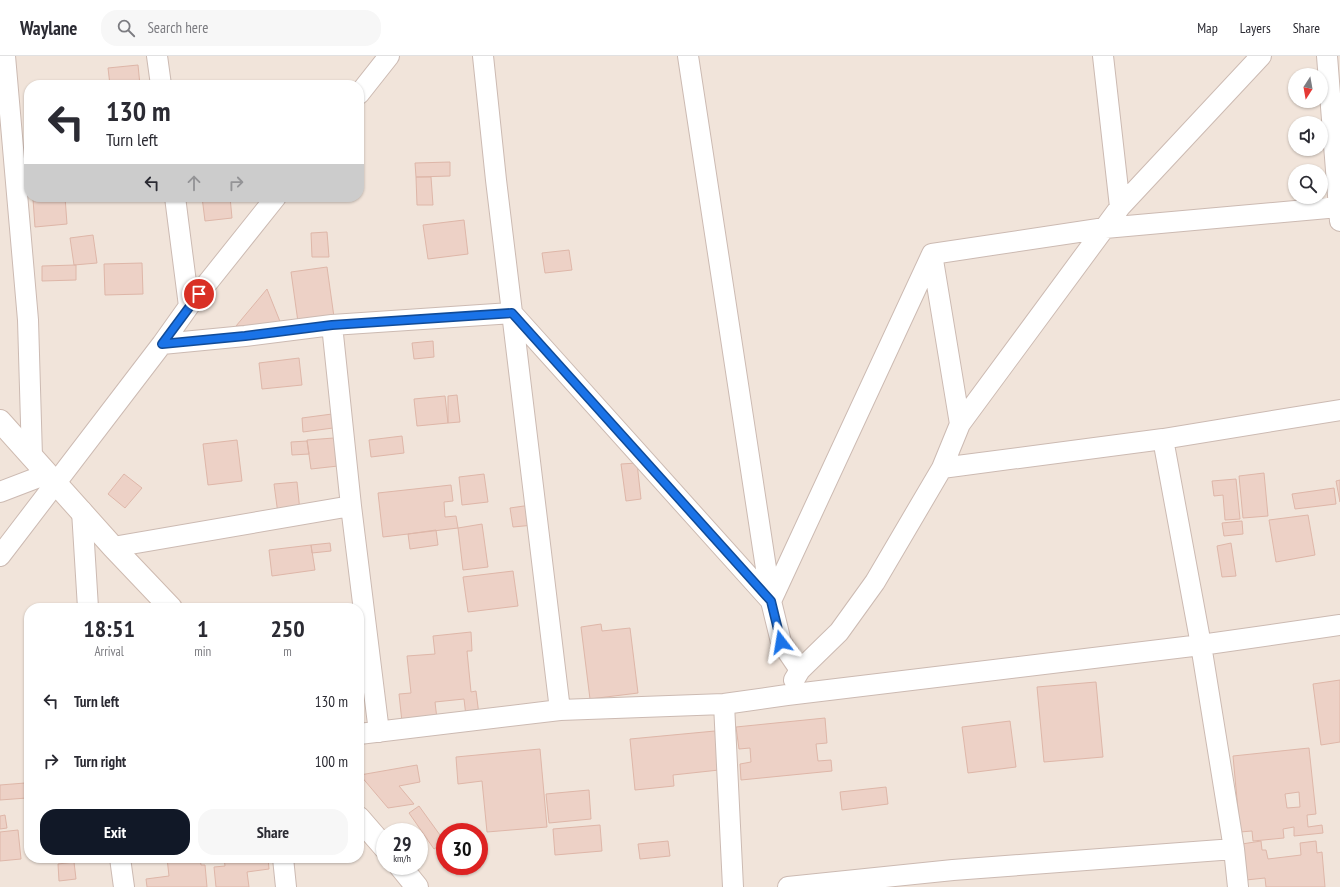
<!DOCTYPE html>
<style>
body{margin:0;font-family:"PT Sans Narrow",sans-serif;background:#f7f7f7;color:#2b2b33;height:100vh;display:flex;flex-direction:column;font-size:15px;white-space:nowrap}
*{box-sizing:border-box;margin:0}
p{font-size:13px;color:#7c7c81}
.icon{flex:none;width:22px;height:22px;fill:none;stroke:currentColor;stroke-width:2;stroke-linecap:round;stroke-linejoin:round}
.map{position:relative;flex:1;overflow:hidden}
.drawer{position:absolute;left:24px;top:547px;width:340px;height:260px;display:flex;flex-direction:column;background:#fff;border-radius:16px;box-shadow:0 1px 3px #0004}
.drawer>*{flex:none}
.hud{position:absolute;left:24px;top:24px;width:340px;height:122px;border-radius:16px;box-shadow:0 1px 3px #0004;background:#fff;color:#2b2b33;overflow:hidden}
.needle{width:26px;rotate:191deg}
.fabs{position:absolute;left:1288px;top:12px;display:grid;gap:8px}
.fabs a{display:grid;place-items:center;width:40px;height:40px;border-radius:50%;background:#fff;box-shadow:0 1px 3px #0004;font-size:20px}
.speed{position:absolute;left:376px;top:767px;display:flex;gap:8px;font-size:20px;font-weight:700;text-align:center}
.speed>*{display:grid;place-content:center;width:52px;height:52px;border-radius:50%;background:#fff;box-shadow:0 1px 3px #0004;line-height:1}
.speed small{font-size:10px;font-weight:400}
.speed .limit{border:6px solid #d22;background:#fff;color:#111}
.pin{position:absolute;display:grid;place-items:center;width:34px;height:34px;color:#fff;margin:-17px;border:2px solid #fff;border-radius:50%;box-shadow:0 1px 4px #0007}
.me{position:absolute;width:44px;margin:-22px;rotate:346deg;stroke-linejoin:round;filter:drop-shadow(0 0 3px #0008)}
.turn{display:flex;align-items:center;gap:14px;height:84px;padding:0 16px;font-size:18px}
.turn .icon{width:52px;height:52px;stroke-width:2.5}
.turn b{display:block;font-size:28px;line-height:34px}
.lanes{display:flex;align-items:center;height:38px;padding:0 16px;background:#0003;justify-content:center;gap:20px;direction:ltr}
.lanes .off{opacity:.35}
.eta{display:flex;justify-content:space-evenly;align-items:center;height:68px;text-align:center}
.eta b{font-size:24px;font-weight:700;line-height:28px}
.action{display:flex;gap:8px;margin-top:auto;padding:8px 16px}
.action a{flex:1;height:46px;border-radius:16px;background:#111827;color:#fff;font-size:16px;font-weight:700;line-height:46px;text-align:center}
.action a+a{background:#f7f7f7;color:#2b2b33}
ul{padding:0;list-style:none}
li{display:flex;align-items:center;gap:12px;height:60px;padding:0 16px}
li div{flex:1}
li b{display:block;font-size:15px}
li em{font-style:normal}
header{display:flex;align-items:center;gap:24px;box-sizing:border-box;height:56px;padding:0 20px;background:#fff;border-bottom:1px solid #e1e1e2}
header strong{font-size:19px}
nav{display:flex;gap:22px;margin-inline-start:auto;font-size:14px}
.search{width:280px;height:36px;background:#f7f7f7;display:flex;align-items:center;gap:10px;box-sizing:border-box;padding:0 14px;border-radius:16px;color:#7c7c81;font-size:15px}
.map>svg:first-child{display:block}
.residential{fill:#f1e4da;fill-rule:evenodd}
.building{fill:#edd1c6;stroke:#deb6a8;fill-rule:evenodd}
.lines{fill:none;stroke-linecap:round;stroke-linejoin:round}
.minor-casing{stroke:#ccbab2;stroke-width:22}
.secondary-casing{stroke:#cebab0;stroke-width:24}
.minor{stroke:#fff;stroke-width:20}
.secondary{stroke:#fff;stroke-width:22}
.route-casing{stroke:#114b97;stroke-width:10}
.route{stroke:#1a73e8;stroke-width:7}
</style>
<header>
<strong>Waylane</strong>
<div class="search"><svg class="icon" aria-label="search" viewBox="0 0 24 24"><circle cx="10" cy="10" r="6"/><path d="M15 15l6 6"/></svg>Search here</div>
<nav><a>Map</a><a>Layers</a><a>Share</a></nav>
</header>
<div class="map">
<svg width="1340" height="831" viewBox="0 0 1340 831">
<rect width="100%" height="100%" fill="#faf3eb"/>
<path class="residential" d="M0,0H1340V831H0ZM1295,19H1321V45H1295ZM29,29H359V141H29ZM1295,67H1321V93H1295ZM1295,115H1321V141H1295ZM29,552H359V802H29ZM385,776H419V810H385ZM445,776H479V810H445Z"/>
<path class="building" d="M138,9L140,29H110L108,12Z
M450,106V120L416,121L415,107Z
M416,121H431L433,149H417Z
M65,141L67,168L35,171L33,143Z
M202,141H230L232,162L205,165Z
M464,164L468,198L428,203L423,169Z
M327,176L329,201H312L311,177Z
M93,179L97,207L74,209L70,182Z
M569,194L572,214L545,217L542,197Z
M142,207L143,238L105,239L104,208Z
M76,209V224L42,225V210Z
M327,211L334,261L298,266L291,216Z
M267,233L281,268L236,270Z
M433,285L434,301L414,303L412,287Z
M299,302L302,329L262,333L259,307Z
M457,339L460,366L448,367V340Z
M445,340L448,367L417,370L414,343Z
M332,358L333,372L303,376L302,362Z
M402,380L404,397L371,401L369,384Z
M334,382L338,410L311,413L307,384Z
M237,384L242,425L208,429L203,388Z
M307,385L309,398L292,399L291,386Z
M637,407L641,443L626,445L621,408Z
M1264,417L1268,460L1243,462L1239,420Z
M124,418L142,432L125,452L108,438Z
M484,418L488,446L462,449L459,421Z
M1236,423L1240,463L1225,464L1223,439L1214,440L1212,425Z
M1340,424V446L1336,425Z
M297,426L300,455L278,458L274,428Z
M451,429L453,445L444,446L445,461L456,460L458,472L383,481L378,437Z
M1334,432L1336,448L1295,453L1292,438Z
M531,449L534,469L513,471L510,452Z
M1308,459L1315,499L1276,506L1269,464Z
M1242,465L1243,478L1224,480L1222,467Z
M482,468L488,511L463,514L458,472Z
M436,474L438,489L410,493L408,478Z
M330,487L331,495L312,497L311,489Z
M1231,487L1236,520L1222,521L1217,490Z
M311,489L315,514L272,520L269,494Z
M513,515L518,550L468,556L463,521Z
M601,568L602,575L630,572L638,637L590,643L581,571Z
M471,576L472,595H467L471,636L476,635L479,659L466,660L464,643L435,646L437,663L402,666L399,638L411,637L407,600L435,598L433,580Z
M1340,624V686L1321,689L1313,628Z
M1096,626L1103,701L1044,706L1037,631Z
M825,662L827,687L816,688L818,705L831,704L832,715L741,724L740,708L751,706L750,692L739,693L736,671Z
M1010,665L1016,711L968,717L962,671Z
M715,675L719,714L673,719L674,730L635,734L630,683Z
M1309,692L1316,758L1307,759L1308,771L1322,769L1323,777L1294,780V771L1283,773L1284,782L1253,785L1252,775L1240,776L1233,700ZM1299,736L1300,751L1287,752L1285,738Z
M540,693L547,771L487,776L482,725L458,728L456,701Z
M417,709L420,726L399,730L414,748L388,752L360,719Z
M25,727L27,742L0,744V729Z
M886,731L888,748L842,754L840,736Z
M589,734L591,763L549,767L546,738Z
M419,750L445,786L434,793L409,757Z
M5,759L7,772L0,773V760Z
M600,769L602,795L555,799L553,773Z
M18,774L21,803L0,805V776Z
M668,785L670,800L640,803L638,788Z
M1261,785L1262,794H1266L1268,803L1301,799L1300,787L1316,785L1317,797L1322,796L1325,831H1266L1265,822L1246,824L1242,788Z
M167,802H200L201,809H205L207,831H147L146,823L169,820Z
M224,802H268L269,813L247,816L249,831H216L214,811L225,810Z
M74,806L76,823L59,825L58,808Z"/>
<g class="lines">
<defs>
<path id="minor" d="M5,0L28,264L32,401
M157,0L161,29
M483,0L496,124L560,654
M688,0L771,545L781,586L800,614L794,624
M1103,0L1120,151
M1327,0L1340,165
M359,38L389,0
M175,141L189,250
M932,198L960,368
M332,269L351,450L379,676
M162,288L245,280L332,269L512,257L771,545L932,198L1105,172L1339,151
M1163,383L1201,589L1234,793L1238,831
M942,412L1163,383L1340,354
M0,436L47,418
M82,455L88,552
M113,491L351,450
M0,500L162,288L189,250L276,141
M800,614L839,576L875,526L942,412L960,368L1120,151L1261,0
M724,648L733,831
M359,678L560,654L724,648L787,639L1201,589L1340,569
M120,802L124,831
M283,802L286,831
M788,831L953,814L1234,793"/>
<path id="secondary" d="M0,365L113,491L171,552
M359,762L385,792
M400,810L417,831"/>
</defs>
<use href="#minor" class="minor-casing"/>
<use href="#secondary" class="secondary-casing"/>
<use href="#minor" class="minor"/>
<use href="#secondary" class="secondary"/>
</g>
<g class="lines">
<defs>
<path id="route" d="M199,238L162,288L245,280L332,269L512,257L771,545L781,586"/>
</defs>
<use href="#route" class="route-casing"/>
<use href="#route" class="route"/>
</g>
</svg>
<div class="fabs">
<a><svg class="needle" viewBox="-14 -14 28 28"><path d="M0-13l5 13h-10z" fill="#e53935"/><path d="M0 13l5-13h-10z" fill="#7c7c81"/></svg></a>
<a><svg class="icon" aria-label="sound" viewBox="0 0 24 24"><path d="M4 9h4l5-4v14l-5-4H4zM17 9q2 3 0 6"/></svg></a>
<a><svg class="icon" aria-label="search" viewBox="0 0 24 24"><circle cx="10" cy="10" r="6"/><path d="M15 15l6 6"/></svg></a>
</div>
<div class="speed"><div>29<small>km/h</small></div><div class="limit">30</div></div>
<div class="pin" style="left:199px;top:238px;background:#d93025"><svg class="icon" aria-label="arrive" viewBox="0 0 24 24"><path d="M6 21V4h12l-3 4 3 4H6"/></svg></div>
<svg class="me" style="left:781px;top:586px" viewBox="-20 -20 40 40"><path d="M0-17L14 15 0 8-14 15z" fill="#1a73e8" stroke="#fff" stroke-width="4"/></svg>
<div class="hud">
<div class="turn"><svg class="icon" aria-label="left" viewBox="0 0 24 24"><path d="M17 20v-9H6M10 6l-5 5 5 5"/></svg><div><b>130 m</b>Turn left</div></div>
<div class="lanes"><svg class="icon" aria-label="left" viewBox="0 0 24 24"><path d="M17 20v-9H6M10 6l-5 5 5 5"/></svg><svg class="icon off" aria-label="ahead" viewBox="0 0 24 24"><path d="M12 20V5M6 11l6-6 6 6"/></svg><svg class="icon off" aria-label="right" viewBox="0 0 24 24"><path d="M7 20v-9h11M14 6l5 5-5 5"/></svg></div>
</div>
<section class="drawer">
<div class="eta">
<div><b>18:51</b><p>Arrival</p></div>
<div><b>1</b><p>min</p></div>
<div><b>250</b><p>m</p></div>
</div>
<ul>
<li><svg class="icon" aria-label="left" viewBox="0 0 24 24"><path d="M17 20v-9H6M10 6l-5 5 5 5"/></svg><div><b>Turn left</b></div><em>130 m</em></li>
<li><svg class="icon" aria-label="right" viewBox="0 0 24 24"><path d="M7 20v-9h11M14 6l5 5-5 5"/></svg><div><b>Turn right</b></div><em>100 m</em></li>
</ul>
<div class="action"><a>Exit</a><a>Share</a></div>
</section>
</div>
